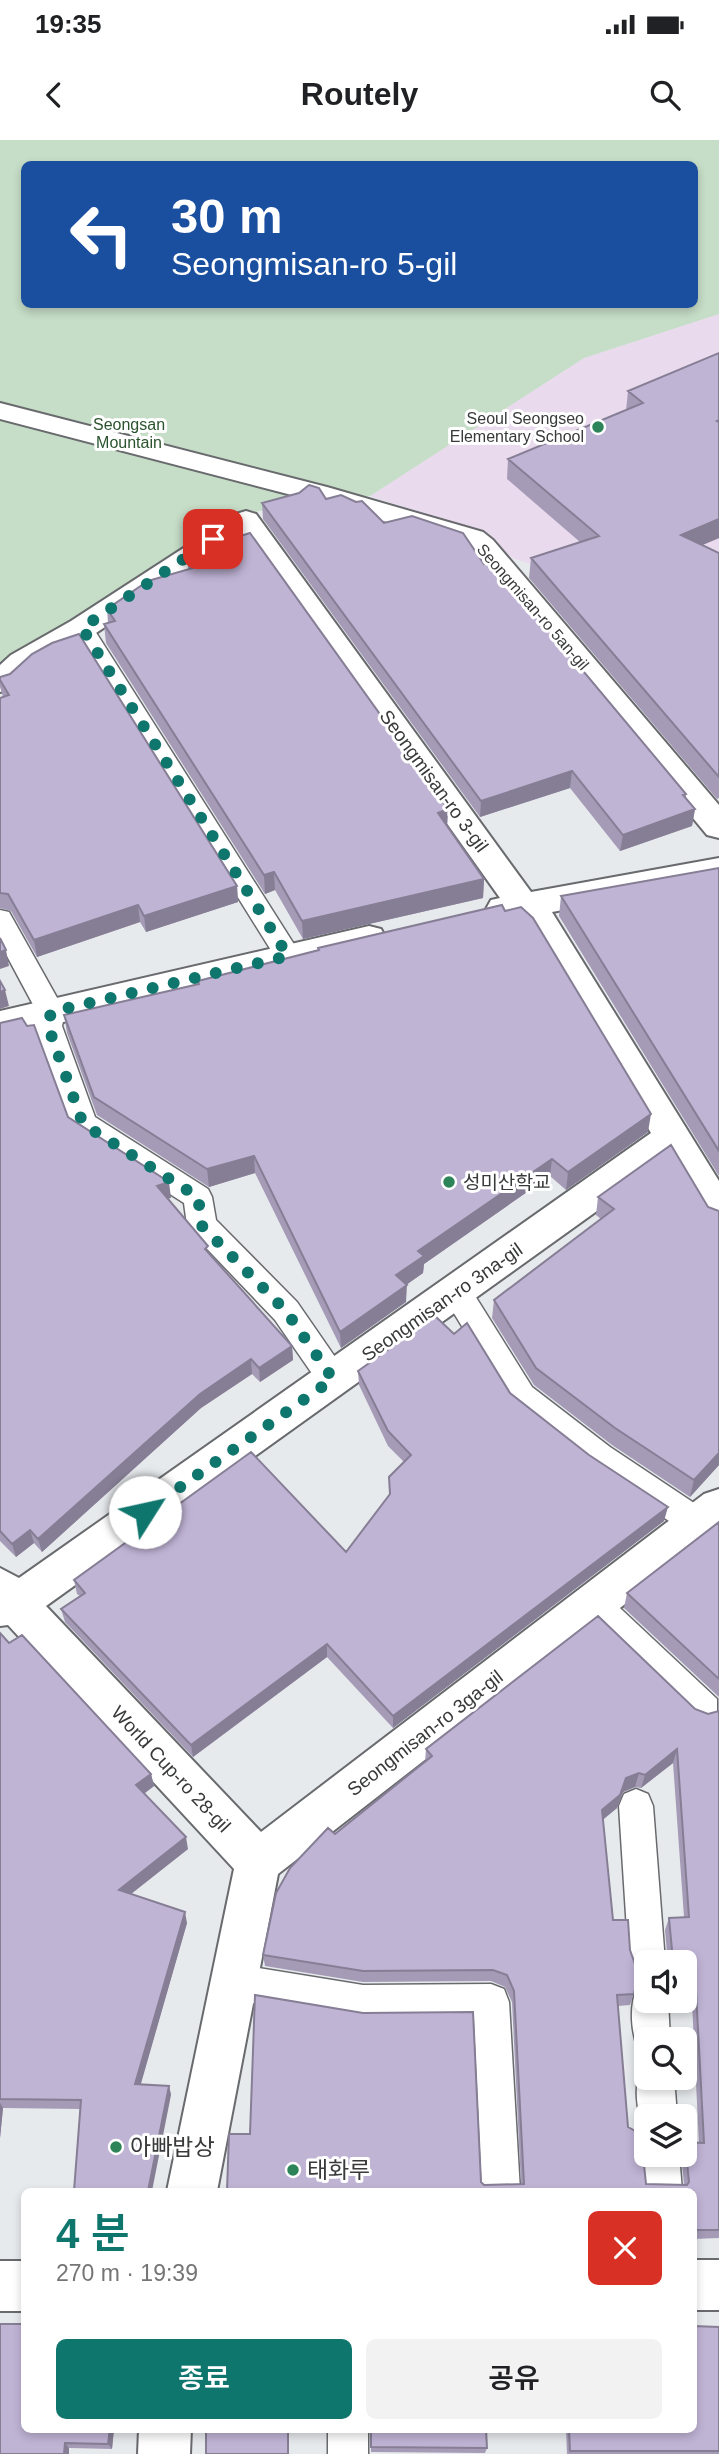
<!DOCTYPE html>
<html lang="ko">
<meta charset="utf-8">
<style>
body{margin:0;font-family:Arial,"Noto Sans KR",sans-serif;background:#f2f2f2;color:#202124;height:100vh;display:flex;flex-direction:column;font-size:26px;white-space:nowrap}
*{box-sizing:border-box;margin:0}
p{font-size:23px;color:#757577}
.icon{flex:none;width:38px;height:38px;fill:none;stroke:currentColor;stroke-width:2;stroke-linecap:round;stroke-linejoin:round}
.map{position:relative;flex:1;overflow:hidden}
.side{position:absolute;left:21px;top:2048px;width:676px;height:245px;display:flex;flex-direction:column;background:#fff;border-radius:10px;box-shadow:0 4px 10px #0003}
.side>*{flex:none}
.hud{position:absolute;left:21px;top:21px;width:677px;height:147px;border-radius:10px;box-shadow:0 4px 10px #0003;background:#1a4fa0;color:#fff;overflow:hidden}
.buttons{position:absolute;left:634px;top:1810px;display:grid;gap:14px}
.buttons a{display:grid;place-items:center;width:63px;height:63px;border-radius:10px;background:#fff;box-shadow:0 4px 10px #0003;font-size:35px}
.pin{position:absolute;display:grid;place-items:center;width:60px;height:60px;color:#fff;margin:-30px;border-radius:14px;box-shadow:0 4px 10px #0006}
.me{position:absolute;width:77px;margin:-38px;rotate:55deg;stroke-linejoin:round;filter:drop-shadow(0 0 5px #0008)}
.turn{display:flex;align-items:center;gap:24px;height:147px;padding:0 35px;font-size:32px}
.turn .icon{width:91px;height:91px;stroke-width:2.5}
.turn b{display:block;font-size:49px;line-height:60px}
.round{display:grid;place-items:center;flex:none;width:74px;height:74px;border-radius:10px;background:#f2f2f2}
.summary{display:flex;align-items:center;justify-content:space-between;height:119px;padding:0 35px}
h1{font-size:42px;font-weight:600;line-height:52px;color:#0f766e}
.action{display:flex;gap:14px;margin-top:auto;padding:14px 35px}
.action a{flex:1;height:80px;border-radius:10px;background:#0f766e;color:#fff;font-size:28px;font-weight:600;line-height:80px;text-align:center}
.action a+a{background:#f2f2f2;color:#202124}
.status{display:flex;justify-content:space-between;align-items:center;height:49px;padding:0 35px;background:#fff;direction:ltr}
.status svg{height:19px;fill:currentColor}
header{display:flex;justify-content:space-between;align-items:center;height:91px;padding:0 35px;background:#fff;font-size:32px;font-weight:600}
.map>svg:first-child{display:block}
.education{fill:#e9daed}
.green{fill:#c6ddc7;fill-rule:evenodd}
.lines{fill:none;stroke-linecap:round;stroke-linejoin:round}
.lane-casing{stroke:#686a6d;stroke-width:3}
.street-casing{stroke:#686a6d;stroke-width:4}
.lane{fill:#fff;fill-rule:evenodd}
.street{fill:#fff;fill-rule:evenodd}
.wall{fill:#a59bb7;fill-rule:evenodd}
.shaded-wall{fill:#867e95}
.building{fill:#c0b4d5;stroke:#867e95;stroke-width:2;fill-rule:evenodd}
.route{stroke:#0f766e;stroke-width:12;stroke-dasharray:0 21.6}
.poi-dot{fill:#2d8458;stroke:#fff;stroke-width:2.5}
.labels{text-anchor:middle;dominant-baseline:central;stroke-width:6;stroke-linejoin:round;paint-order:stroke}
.far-poi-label{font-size:16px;fill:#38393a;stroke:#fff;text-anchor:end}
.far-park-label{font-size:16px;fill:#2a532d;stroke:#fff}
.far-street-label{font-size:16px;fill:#38393a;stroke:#fff}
.street-label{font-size:19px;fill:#38393a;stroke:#fff}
.poi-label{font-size:19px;fill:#38393a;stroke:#fff;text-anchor:start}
.near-poi-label{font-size:23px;fill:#38393a;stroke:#fff;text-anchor:start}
</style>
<div class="status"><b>19:35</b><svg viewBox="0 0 49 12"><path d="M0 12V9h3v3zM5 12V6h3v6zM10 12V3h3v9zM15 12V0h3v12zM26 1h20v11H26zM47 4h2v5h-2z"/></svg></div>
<header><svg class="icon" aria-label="back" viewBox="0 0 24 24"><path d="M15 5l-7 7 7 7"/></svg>Routely<svg class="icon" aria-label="search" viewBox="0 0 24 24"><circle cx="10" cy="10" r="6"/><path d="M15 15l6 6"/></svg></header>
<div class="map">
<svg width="719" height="2314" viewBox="0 0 719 2314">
<rect width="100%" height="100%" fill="#e7eaed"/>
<path class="education" d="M719,174V437L547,429L512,418L486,393L370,356L584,218Z"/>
<path class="green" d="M0,0H719V174L584,218L370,356L305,361L255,372L231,381L0,529ZM24,24H695V164H24Z"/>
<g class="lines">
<defs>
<path id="lane" d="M82,481L90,483L297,809L301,816L297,823L288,826L279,823L70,488L74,483Z
M0,770L9,772L65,872L62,886L95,977L208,1049L212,1057L216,1080L297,1162L344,1230L348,1239L344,1248L333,1252L322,1248L275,1180L192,1093L187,1085L184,1063L73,992L34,886L37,872L0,803Z
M456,1140L467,1143L532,1247L610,1307L709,1373L714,1383L709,1393L698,1397L687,1393L588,1327L510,1265L441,1152L445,1143Z
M593,1449L605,1454L717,1559V1581L705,1586L693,1581L581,1474L577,1464L581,1454Z
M636,1649L648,1654L653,1666L665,1822H646V1839L634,1835L629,1822L619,1666L624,1654Z
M234,1824L363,1845L491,1844L504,1849L509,1862L520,2051H482L474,1880L363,1881L234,1860L221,1855L216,1842L221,1829Z
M646,1844V1860H668L670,1899H646V1915L639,1912C631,1892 629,1867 637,1847Z
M646,1922V1937H674L677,1976H646V1990C635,1972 634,1943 642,1924Z
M646,2003V2014H679L682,2051H644L641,2014Z
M328,2289H368V2314H328Z"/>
<path id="street" d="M0,263L327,347L483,392L493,400L719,665V698L707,695L473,412L463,404L307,359L0,279Z
M246,371L256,374L531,752L719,718V742L552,772L719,1041V1088L706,1084L668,1020L46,1466L261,1692L704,1354L719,1349V1391L278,1734L217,2051H167L234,1729L8,1485L0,1486V1428L19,1438L651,993L533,795L516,779L503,781L491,778L486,769L491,760L500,758L242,395L93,495L33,529L11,549L0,552V525L11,515L71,481L236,374Z
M369,786L381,789L386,798L381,807L0,897V871Z
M693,2120H719V2170H693Z
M0,2121H24V2171H0Z
M139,2289H191L190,2314H138Z"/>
</defs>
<use href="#lane" class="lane-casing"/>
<use href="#street" class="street-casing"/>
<use href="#lane" class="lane"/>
<use href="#street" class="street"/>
</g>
<path class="wall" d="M719,213V398L702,405L719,413V658L717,659L529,438L531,418L580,402L507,339L508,319L626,271L628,251Z
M326,359L484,424L686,654V658L695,669L692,686L620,711L570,648L480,677L263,379L262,363Z
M215,404L448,669L447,686L484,739L483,758L303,799L275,750L265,754L106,503L104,484L108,483L107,469L188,429V420L216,413Z
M0,537L237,746L238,762L146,792L140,782L37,817L11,771L0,768V558L3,557L0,547Z
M719,728V1036L559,776L561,756Z
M318,808L648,992L566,1050L550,1036L424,1124L423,1133L406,1145V1162L341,1208L255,1033L209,1047L97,975L67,893L64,875L198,844L318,810Z
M0,883L68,977L171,1058H168L209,1113L292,1206L293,1220L260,1242L252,1234L201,1268L42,1412L34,1403L16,1417L0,1401Z
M671,1005L719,1325L690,1357L612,1305L534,1245L492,1178L494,1160L601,1079L596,1075L598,1057Z
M358,1231L510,1253L664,1381L393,1588L327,1517L193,1617L65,1482L61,1469L80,1456L77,1454L74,1440L346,1412L389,1356V1337L404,1322L388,1306L359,1245Z
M719,1382V2098L693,2099V2051H227L481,2042L484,2045L521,2044L512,1862L505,1847L491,1841L363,1842L265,1826L263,1815L335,1694L425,1622L426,1609L695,1569L708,1574L718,1571L719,1557L624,1468L627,1453ZM673,1623L684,1777L669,1778L665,1790L667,1813H653L650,1822H684V1860H669L671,1864L692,1863L699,2003L685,2002L684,2004V2014H681L684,2044H646L642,2005L628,1987L618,1866L630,1865L636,1846L646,1842V1828L635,1824L630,1810L613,1780L603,1680L617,1668L623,1652L635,1647L641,1648Z
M0,1493L9,1503L151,1634L154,1646L144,1654L188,1709L131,1754L187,1783L140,1945L169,1946L171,1955L80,1969L3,1968L0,1998Z
M719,2187V2314H567L566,2289H693Z
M24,2289H114L112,2309L69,2308Z
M371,2289L487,2308L485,2313L371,2312Z"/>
<path class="shaded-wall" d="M719,379V398L679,415L681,395Z
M572,631L570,648L480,677L481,661Z
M448,669L447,688L438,673Z
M695,669L692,686L620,711L623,695Z
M274,732L275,750L265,754L264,735Z
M484,739L483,758L303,799L302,781Z
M237,746L238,762L146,792L144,776Z
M138,765L140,782L37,817L34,800Z
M6,810L9,826L0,829V812Z
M5,850L9,866L0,869V852Z
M651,974L648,992L566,1050L568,1032Z
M254,1016L255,1033L209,1047L207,1029Z
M552,1019L550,1036L424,1124L423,1133L396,1152V1135L418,1111Z
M169,1042L171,1058L159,1061L157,1046Z
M407,1145L406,1162L341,1208L340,1192Z
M292,1206L293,1220L260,1242L259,1228Z
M251,1219L252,1234L201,1268L42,1412L38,1399L200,1254Z
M719,1313V1325L690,1357L694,1340Z
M668,1367L664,1381L393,1588V1576Z
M30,1390L34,1403L16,1417L12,1404Z
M327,1504V1517L193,1617L191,1605Z
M677,1609L673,1623L641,1648L645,1635Z
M639,1633L635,1647L623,1652L617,1668L598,1683L602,1670L626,1638Z
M151,1634L154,1646L139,1657L136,1645Z
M186,1697L188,1709L122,1761L119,1750Z
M185,1772L187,1783L138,1954L135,1944Z
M646,1831L645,1842L635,1846L638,1835Z
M169,1946L171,1955L152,2051H148Z
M0,1963L3,1968L0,1998Z
M110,2289H114L112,2309L108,2304Z
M65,2303L69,2308V2314H64Z"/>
<path class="building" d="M719,213V280L717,281L719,282V379L681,395L719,413V637L531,418L599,396L508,319L643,263L628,251Z
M309,345L319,348L326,359L341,355L356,362L362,361L384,383L412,376L463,393L484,424L492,422L686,654L683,655L695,669L623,695L572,631L481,661L262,363L299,353Z
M250,393L448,669L438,673L484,739L302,781L274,732L264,735L104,484L115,481L107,469L148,441L193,428L188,420L219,412L215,404Z
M79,494L237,746L144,776L138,765L34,800L8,754L0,753V558L9,555L0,540V537L10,534L32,514L52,503Z
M719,728V1011L561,756Z
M502,765L505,771L521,767L533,778L651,974L568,1032L552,1019L418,1111L424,1116L396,1135L407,1145L340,1192L254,1016L207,1029L94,957L64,875L199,844L198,841L319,810L318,808Z
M0,798L6,810L0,812Z
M0,841L5,850L0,852Z
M22,878L27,886L34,885L68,977L169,1042L157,1046L208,1106L205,1109L292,1206L259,1228L251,1219L200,1254L38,1399L30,1390L12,1404L0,1391V883Z
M671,1005L708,1067L719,1071V1313L694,1340L615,1288L536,1228L494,1160L614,1069L598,1057Z
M435,1176L454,1194L467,1183L510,1253L589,1315L668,1367L393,1576L327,1504L191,1605L61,1469L85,1453L74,1440L251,1312L346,1412L390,1354L389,1337L411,1315L388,1291L358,1231Z
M719,1382V1539L627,1453Z
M598,1476L695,1569L708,1574L719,1571V2090H693V2051H227L229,1994H250L255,1855L363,1873L473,1872L481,2042L484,2045L524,2044L514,1851L507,1835L493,1830L363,1831L263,1815L276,1753L290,1728L328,1688L335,1694L432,1616L426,1609ZM677,1609L689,1777L669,1778L672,1810L669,1813H653L652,1822H684V1852L696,1851L704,2003L685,2002L689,2042L687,2045L646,2044L642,2005L646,1997L628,1987L617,1855L634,1854L638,1835L646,1831V1828L635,1824L630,1810L628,1780H613L602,1670L620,1655L626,1638L639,1633L645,1635Z
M0,1493L9,1503L22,1495L151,1634L136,1645L186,1697L119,1750L185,1772L135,1944L169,1946L148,2051H74L81,1960L0,1959Z
M0,2184H24V2289H110L108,2304L65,2303L64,2314H0Z
M693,2186L719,2187V2311H570L569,2289H693Z
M206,2289H288V2314H206Z
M371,2289H486L487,2308L371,2307Z"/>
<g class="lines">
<path class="route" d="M145,1372L333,1239L286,1171L202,1086L198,1057L83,984L48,886L51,872L288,816L82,488L213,399"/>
</g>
<g class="poi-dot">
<circle cx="598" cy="287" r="7"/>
<circle cx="449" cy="1042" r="7"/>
<circle cx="116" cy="2007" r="7"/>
<circle cx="293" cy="2030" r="7"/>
</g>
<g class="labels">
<g class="far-poi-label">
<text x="584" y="278">Seoul Seongseo<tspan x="584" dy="18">Elementary School</tspan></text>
</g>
<g class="far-park-label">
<text x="129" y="284">Seongsan<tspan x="129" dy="18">Mountain</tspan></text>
</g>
<g class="far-street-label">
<text transform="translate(533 467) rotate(49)">Seongmisan-ro 5an-gil</text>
</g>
<g class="street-label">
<text transform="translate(434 641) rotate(54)">Seongmisan-ro 3-gil</text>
<text transform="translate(442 1162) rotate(-35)">Seongmisan-ro 3na-gil</text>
<text transform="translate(425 1593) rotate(-38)">Seongmisan-ro 3ga-gil</text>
<text transform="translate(171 1629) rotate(47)">World Cup-ro 28-gil</text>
</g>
<g class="poi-label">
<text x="463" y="1042">성미산학교</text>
</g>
<g class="near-poi-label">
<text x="130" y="2007">아빠밥상</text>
<text x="307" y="2030">태화루</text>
</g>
</g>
</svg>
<div class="buttons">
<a><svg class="icon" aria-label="sound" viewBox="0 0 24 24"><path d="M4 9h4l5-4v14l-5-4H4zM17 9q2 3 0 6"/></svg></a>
<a><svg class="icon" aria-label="search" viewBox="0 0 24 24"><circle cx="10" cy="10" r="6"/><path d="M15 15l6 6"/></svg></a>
<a><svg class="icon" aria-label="layers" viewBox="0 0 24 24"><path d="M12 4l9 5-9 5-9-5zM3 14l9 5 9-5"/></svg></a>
</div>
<div class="pin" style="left:213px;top:399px;background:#d93025"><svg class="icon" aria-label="arrive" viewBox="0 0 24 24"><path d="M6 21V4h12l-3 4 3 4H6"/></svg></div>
<svg class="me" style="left:145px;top:1372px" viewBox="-20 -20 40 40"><circle r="19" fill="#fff"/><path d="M0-13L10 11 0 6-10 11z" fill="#0f766e"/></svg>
<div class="hud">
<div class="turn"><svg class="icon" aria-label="left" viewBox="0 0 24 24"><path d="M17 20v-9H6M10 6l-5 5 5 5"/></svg><div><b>30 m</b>Seongmisan-ro 5-gil</div></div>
</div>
<section class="side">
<div class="summary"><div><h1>4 분</h1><p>270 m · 19:39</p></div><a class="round" style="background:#d93025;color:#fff"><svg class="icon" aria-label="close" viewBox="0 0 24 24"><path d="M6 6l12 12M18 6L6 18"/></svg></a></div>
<div class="action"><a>종료</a><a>공유</a></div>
</section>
</div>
